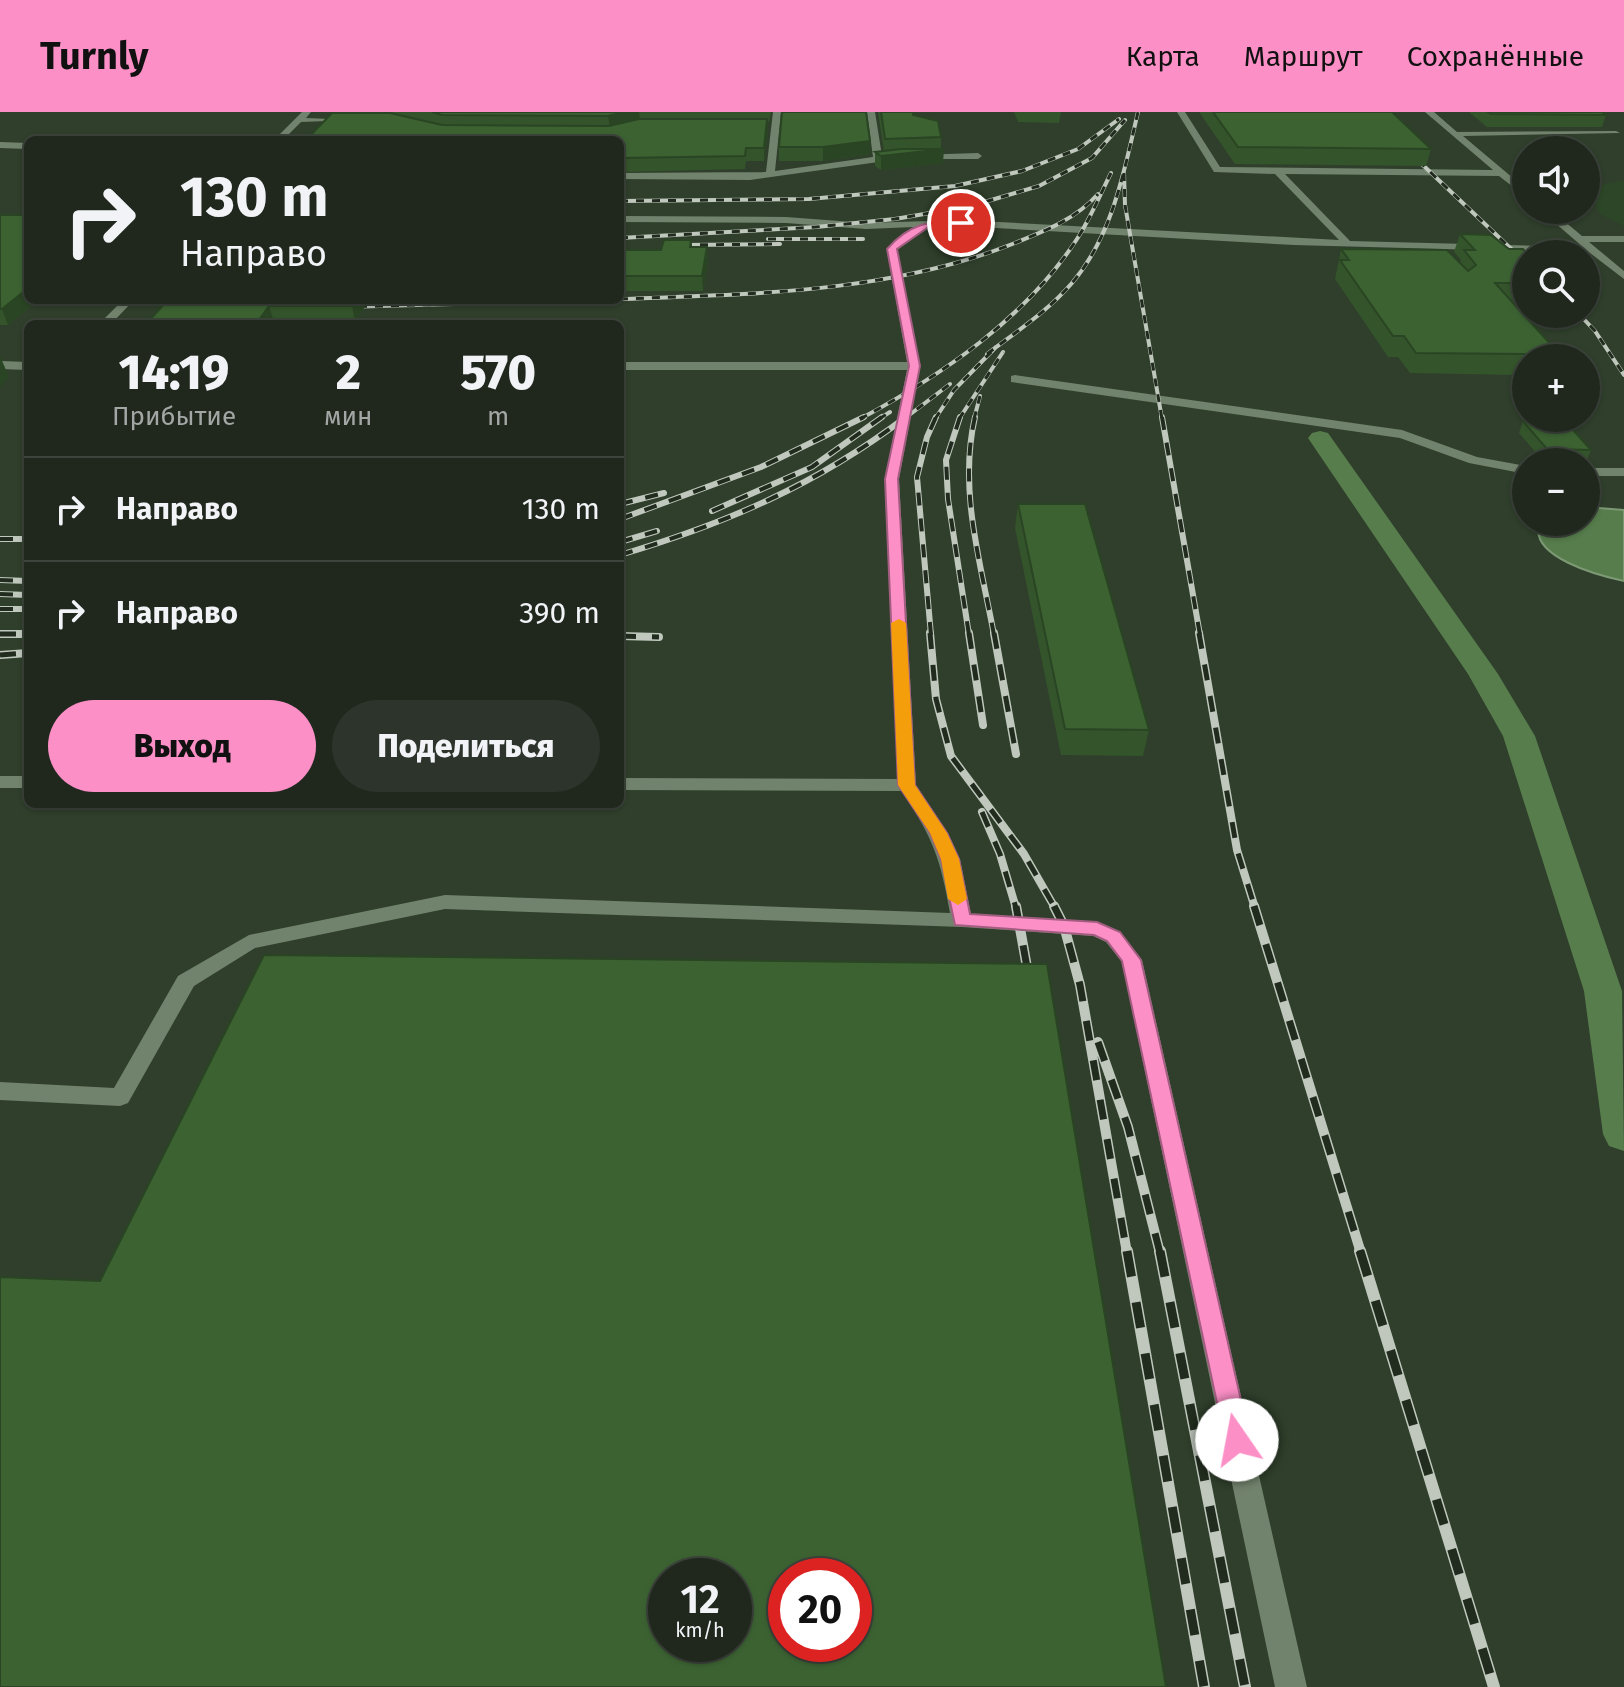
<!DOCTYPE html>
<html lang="ru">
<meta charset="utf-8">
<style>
body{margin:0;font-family:"Fira Sans",sans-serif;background:#2d342b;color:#f1f3f6;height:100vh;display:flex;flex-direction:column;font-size:30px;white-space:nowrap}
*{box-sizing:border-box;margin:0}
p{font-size:26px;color:#a2a6a4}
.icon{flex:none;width:44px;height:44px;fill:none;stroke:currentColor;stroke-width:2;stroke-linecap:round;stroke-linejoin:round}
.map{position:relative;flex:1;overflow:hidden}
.side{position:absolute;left:24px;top:208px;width:600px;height:488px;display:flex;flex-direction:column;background:#20281e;border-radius:12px;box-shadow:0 2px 6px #0004,0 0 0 2px #3d443c}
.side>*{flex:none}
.guide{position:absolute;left:24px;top:24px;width:600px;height:168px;border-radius:12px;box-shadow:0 2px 6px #0004,0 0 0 2px #3d443c;background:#20281e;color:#f1f3f6;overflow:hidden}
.buttons{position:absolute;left:1512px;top:24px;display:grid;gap:16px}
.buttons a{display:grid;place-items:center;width:88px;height:88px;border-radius:50%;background:#20281e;box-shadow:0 2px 6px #0004,0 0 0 2px #3d443c;font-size:40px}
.speed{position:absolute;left:648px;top:1446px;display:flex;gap:16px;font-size:40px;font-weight:700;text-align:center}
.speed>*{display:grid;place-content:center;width:104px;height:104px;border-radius:50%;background:#20281e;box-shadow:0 2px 6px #0004,0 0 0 2px #3d443c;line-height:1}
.speed small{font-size:20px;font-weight:400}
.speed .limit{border:12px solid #d22;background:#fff;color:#111}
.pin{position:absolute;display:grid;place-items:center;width:68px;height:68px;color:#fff;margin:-34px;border:4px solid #fff;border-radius:50%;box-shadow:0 2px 8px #0007}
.me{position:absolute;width:88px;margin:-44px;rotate:348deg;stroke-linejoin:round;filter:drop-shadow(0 0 6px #0008)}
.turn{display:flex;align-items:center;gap:28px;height:168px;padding:0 24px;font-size:36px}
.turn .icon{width:104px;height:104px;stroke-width:2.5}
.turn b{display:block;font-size:56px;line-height:68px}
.eta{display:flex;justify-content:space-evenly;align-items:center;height:136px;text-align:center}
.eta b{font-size:48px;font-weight:800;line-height:56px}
.action{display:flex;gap:16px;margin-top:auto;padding:16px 24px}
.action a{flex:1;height:92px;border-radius:48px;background:#fb8fc6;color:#111;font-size:32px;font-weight:800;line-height:92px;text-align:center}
.action a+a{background:#2d342b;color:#f1f3f6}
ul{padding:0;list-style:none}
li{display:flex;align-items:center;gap:24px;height:104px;padding:0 24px;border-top:2px solid #3d443c}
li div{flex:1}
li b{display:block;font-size:30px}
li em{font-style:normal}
header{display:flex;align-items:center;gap:48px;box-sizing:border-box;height:112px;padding:0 40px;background:#fb8fc6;color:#111}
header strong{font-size:38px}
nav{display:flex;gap:44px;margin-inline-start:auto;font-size:28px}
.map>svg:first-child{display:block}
.built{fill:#2f3f2b;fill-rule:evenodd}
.green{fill:#2d4627}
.water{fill:#577d4c;stroke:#7c9974;stroke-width:2}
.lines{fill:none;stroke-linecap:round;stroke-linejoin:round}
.canal{fill:#577d4c;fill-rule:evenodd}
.minor{fill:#72836d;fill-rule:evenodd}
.rail-far4-casing{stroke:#c0c8be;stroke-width:4}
.rail-far3-casing{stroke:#c0c8be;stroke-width:6}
.rail-far2-casing{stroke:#c0c8be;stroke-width:8}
.rail-far1-casing{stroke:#c0c8be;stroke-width:10}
.rail-casing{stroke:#c0c8be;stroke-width:12}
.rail-far4{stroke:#212c1e;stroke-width:3;stroke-dasharray:8;stroke-linecap:butt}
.rail-far3{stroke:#212c1e;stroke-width:4;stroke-dasharray:13;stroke-linecap:butt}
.rail-far2{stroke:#212c1e;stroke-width:5;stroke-dasharray:16;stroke-linecap:butt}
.rail-far1{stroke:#212c1e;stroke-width:7;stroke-dasharray:20;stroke-linecap:butt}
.rail{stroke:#212c1e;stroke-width:9;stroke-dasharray:26;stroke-linecap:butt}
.wall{fill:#34542b}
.shaded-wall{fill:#2a4523}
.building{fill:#3c6232;stroke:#2a4523;stroke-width:2;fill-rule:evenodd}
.route{fill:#fb8fc6;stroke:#a35d81;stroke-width:2}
.slow{fill:#f59e0b}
</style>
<header>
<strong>Turnly</strong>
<nav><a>Карта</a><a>Маршрут</a><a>Сохранённые</a></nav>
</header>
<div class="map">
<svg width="1624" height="1575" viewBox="0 0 1624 1575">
<rect width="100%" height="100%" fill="#2b3628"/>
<path class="built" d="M0,0H1624V1575H0ZM28,28H620V188H28ZM1526,38H1586V98H1526ZM1526,142H1586V202H1526ZM28,212H620V692H28ZM1526,246H1586V306H1526ZM1526,350H1586V410H1526ZM666,1464H734V1532H666ZM786,1464H854V1532H786Z"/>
<path class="green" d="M1624,68V114L1600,102L1594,87L1602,73Z"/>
<path class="water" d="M1586,395L1624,398V469C1601,464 1526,445 1540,410H1586Z"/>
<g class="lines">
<path class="canal" d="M1320,319L1328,321L1498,562L1535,624L1622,879L1624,1039L1609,1034L1603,1022L1584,879L1503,624L1468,562L1308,326L1312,321Z"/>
<path class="minor" d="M302,0H311L306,6L355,8L301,10L283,28H274Z
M773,0H781L775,59L873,45L867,0H875L882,44L978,41L982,44L978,47H900L750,68L620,67V61L766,60Z
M1177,0H1185L1220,55L1493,58L1425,0H1434L1457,20L1616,19L1620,21L1463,24L1526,77V85L1499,64L1285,62L1350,129L1583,135L1540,98H1551L1582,124H1624V130H1589L1624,159V167L1590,141L1294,133L961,114L929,115L897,138L920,254L899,367L916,673L948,721L960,747L971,802L1097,810L1120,820L1142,848L1307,1575H1275L1122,850L1106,830L1093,824L962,815L445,797L255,836L194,874L128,991L120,994L0,988V970L114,976L178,864L249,823L445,783L950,801C940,744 933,727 902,679L620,678V666L898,667L885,367L907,258H620V250H907L887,137L900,124L914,115L866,117L786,111L620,110V104L786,105L866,111L961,108L1339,128L1275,62L1214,60Z
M0,30L28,31V37L0,36Z
M123,188H134L111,212H99Z
M0,249L28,250V258L0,257Z
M1015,263L1402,318L1477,345L1526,354V362L1469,351L1400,326L1011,270V264Z
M1586,356H1624V364H1586Z
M0,664H28V676H0Z"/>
<defs>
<path id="rail-far4" d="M1407,38L1526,151
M1124,61L1125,93L1162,307
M620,89L809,87L955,74L1022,59L1078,37L1119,7
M620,126L816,115L895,107L971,94L1039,74L1092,46L1125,8
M768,127H863
M684,133L780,132
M620,187C753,182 890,181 1015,131C1045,119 1076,107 1098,82
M343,195L603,188
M1579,202L1595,219L1624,263
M987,242C1016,220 1048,199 1072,171C1113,123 1124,59 1138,0
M860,307C942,263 1025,207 1077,127C1090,107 1100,83 1111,61
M879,307L890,300
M904,307L950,272
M935,307L954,278L996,235
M959,307L1003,240
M974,307L980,284"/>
<path id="rail-far3" d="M960,305L946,348L948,387L969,523
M975,305C958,378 981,452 994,523
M1162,305L1200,523
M620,392L664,381
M712,399L812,355L882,305
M620,407L761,355L864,305
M0,427H28
M620,430L657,419
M620,443C727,411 816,373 906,305
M0,468L28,469
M0,482L28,483
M0,497H28
M0,522H28
M931,523L917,365L927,325L936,305"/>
<path id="rail-far2" d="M930,521L936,587L951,644L1024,742L1055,796
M969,521L983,613
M994,521L1016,642
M1199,521L1237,738L1255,796
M0,522H28
M620,524L659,525
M0,543L28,541
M982,700L1000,742L1016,796"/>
<path id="rail-far1" d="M1016,794L1030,872
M1054,794L1064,814L1080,873L1127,1141
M1254,794L1361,1141
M1098,930L1128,1015L1160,1141"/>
<path id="rail" d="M1127,1139L1204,1575
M1160,1139L1245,1575
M1360,1139L1494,1575"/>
</defs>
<use href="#rail-far4" class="rail-far4-casing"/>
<use href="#rail-far3" class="rail-far3-casing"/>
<use href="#rail-far2" class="rail-far2-casing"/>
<use href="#rail-far1" class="rail-far1-casing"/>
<use href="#rail" class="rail-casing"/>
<use href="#rail-far4" class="rail-far4"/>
<use href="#rail-far3" class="rail-far3"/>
<use href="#rail-far2" class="rail-far2"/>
<use href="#rail-far1" class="rail-far1"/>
<use href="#rail" class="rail"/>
</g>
<path class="wall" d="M347,0H771L769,10H767L768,20L764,49H746L745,57L620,60V28H306Z
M878,0H914V3L941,25V37L943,51L881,58L875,54V40L884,39Z
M1014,0H1085H1061L1059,11L1018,10Z
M1199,0H1392L1431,37L1426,54L1235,52Z
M1469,0H1602L1606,3L1602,15H1487Z
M870,29V42L823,49H779V35Z
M0,103L28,188H38L8,213H0Z
M1460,122L1526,142V190H1513L1563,246H1526V272L1517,263L1410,261L1398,245H1388L1335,167L1341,137L1460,151L1461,148L1454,140Z
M691,128L692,135H707L708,150L703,179H620V138H661Z
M168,188H369L355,210H274L272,212H146Z
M1523,309L1591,338L1586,350L1543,349L1519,321Z
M1018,392L1149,618L1143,644L1061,643L1015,416Z"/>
<path class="shaded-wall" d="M625,0H639L640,10L610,17L608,4Z
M767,7L768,20L764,49V36Z
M870,29V42L823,49V35Z
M944,37L943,51L881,58V44Z
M707,135L708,150L703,179L702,164Z
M28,176V188H38L8,213L2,197Z
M356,188H369L355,210L352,194Z
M269,194L274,210L272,212H256Z
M0,244L9,265L0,275Z"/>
<path class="building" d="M432,0H625L608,4L442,3Z
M782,0H866L870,29L823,35H779Z
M881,0H913V3L938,9L941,25L885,27Z
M1213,0H1392L1431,37L1238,35Z
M1488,0H1602L1606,3L1491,2Z
M332,1H390L442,13L609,14L639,7H767L764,36H746L745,44L620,46V28H306Z
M901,37H944L881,44L875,40Z
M0,103H28V176L2,197H0Z
M1460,122L1491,123L1509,137H1523L1527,142L1526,171H1495L1563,246H1528L1525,242L1416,241L1404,224H1393L1340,148H1349L1341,137L1447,138L1468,159L1476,153L1464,138H1475Z
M664,128H691L690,135H707L702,164H620V138H661Z
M168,188H356L352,194H269L256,212H146Z
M1523,309H1565L1591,338L1547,337Z
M1018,392H1085L1149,618L1065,617Z
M264,843L1047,852L1166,1575H0V1165L100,1169ZM666,1464H734V1532H666ZM786,1464H854V1532H786Z"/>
<path class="route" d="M961,109L964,113L930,114L897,137L920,254L898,367L915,673L947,721L959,747L970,802L1097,810L1120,820L1141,848L1250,1328L1247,1337L1237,1340L1228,1337L1225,1328L1122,849L1107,829L1094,823L955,813L941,747L930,721L898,673L885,367L909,254L887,137C910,111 929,109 961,109Z"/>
<path class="slow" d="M899,507L906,511L915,673L947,721L959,747L967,787L958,793L948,787L941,747L930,721L898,673L891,511Z"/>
</svg>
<div class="buttons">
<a><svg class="icon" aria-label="sound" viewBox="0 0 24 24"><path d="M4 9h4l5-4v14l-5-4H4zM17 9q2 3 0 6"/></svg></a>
<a><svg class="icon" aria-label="search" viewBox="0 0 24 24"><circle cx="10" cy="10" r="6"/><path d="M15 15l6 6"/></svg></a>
<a>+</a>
<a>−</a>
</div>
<div class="speed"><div>12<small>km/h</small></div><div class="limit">20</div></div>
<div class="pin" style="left:961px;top:111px;background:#d93025"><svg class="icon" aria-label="arrive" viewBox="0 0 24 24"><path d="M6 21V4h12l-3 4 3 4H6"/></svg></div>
<svg class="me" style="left:1237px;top:1328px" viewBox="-20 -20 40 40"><circle r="19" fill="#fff"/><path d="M0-13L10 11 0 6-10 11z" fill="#fb8fc6"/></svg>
<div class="guide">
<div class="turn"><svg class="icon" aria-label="right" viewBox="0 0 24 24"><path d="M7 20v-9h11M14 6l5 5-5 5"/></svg><div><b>130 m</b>Направо</div></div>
</div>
<section class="side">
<div class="eta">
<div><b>14:19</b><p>Прибытие</p></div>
<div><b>2</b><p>мин</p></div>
<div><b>570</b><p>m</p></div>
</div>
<ul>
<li><svg class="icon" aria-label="right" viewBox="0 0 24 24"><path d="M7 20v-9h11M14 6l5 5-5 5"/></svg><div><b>Направо</b></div><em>130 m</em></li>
<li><svg class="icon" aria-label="right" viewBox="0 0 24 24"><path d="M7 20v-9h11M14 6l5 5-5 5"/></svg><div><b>Направо</b></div><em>390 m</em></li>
</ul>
<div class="action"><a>Выход</a><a>Поделиться</a></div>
</section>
</div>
